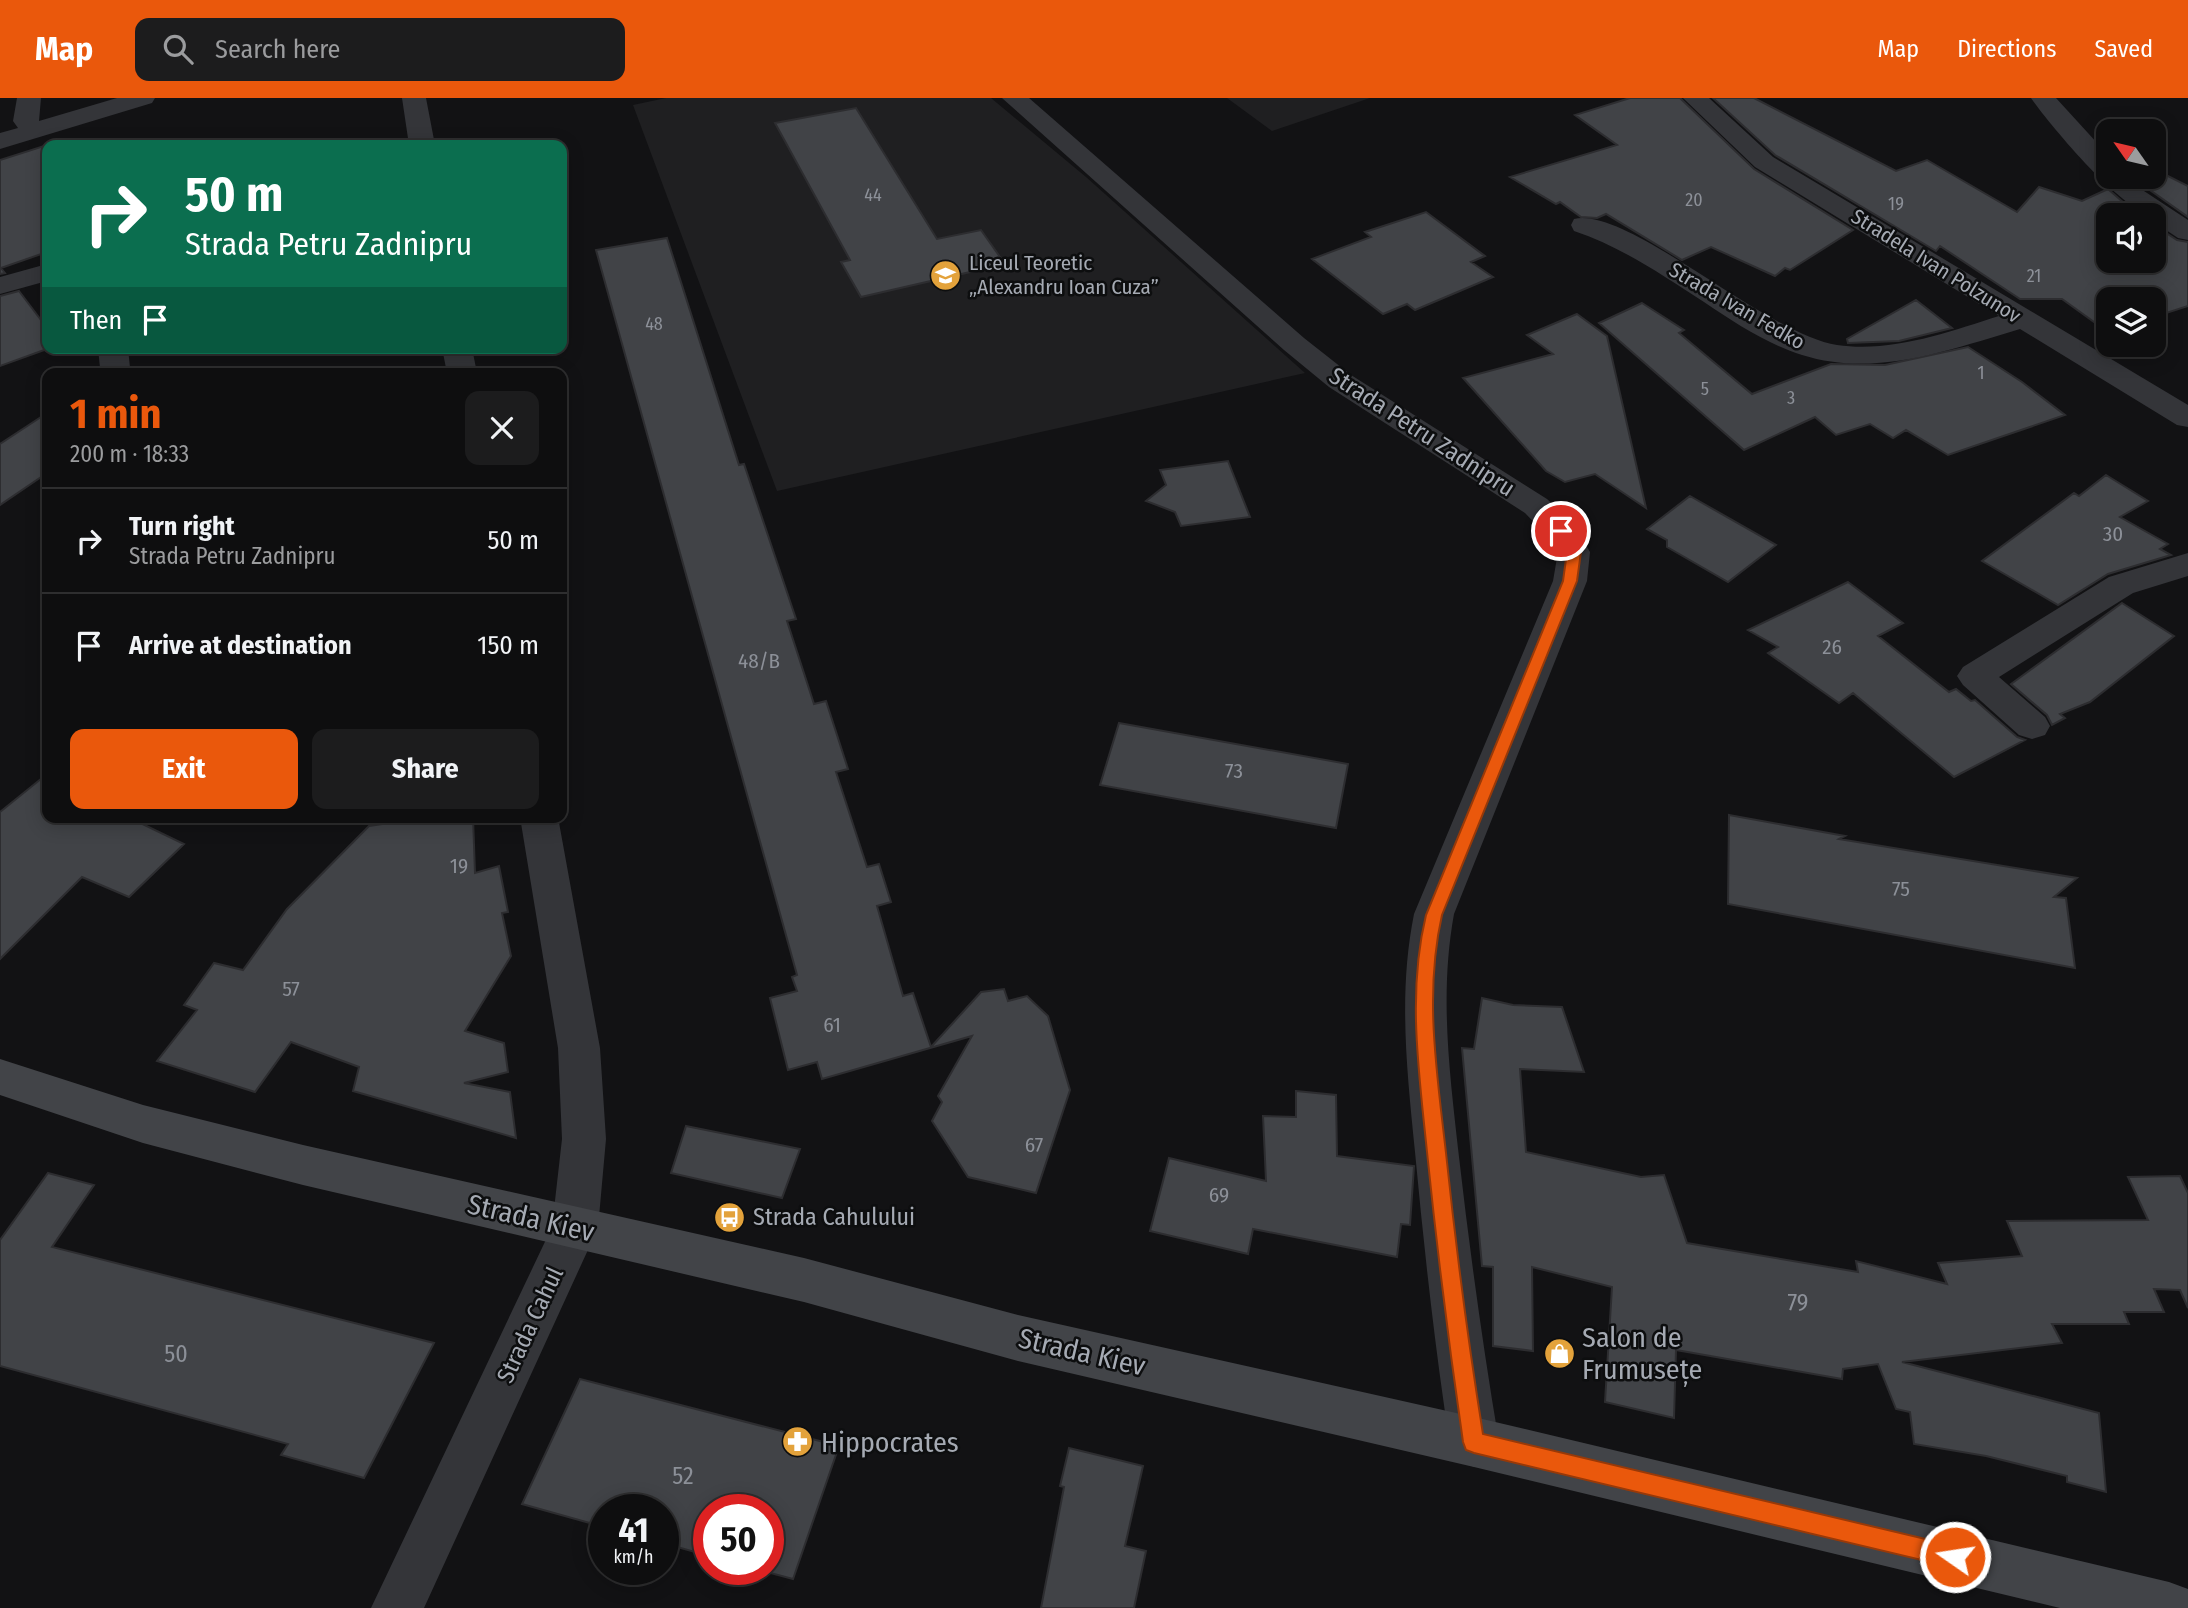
<!DOCTYPE html>
<meta charset="utf-8">
<style>
body{margin:0;font-family:"Fira Sans Condensed",sans-serif;background:#1c1c1d;color:#f1f3f6;height:100vh;display:flex;flex-direction:column;font-size:26px;white-space:nowrap}
*{box-sizing:border-box;margin:0}
p{font-size:23px;color:#9b9c9e}
.icon{flex:none;width:38px;height:38px;fill:none;stroke:currentColor;stroke-width:2;stroke-linecap:round;stroke-linejoin:round}
.map{position:relative;flex:1;overflow:hidden}
.sheet{position:absolute;left:42px;top:270px;width:525px;height:455px;display:flex;flex-direction:column;background:#0e0e0f;border-radius:14px;box-shadow:0 4px 18px #0003,0 0 0 2px #2e2e2f}
.sheet>*{flex:none}
.guide{position:absolute;left:42px;top:42px;width:525px;height:214px;border-radius:14px;box-shadow:0 4px 18px #0003,0 0 0 2px #2e2e2f;background:#0b6e4f;color:#fff;overflow:hidden}
.needle{width:46px;rotate:304deg}
.controls{position:absolute;left:2096px;top:21px;display:grid;gap:14px}
.controls a{display:grid;place-items:center;width:70px;height:70px;border-radius:14px;background:#0e0e0f;box-shadow:0 4px 18px #0003,0 0 0 2px #2e2e2f;font-size:35px}
.speed{position:absolute;left:588px;top:1396px;display:flex;gap:14px;font-size:35px;font-weight:700;text-align:center}
.speed>*{display:grid;place-content:center;width:91px;height:91px;border-radius:50%;background:#0e0e0f;box-shadow:0 4px 18px #0003,0 0 0 2px #2e2e2f;line-height:1}
.speed small{font-size:18px;font-weight:400}
.speed .limit{border:10px solid #d22;background:#fff;color:#111}
.pin{position:absolute;display:grid;place-items:center;width:60px;height:60px;color:#fff;margin:-30px;border:4px solid #fff;border-radius:50%;box-shadow:0 2px 7px #0007}
.me{position:absolute;width:77px;margin:-38px;rotate:283deg;stroke-linejoin:round;filter:drop-shadow(0 0 5px #0008)}
.turn{display:flex;align-items:center;gap:24px;height:147px;padding:0 28px;font-size:32px}
.turn .icon{width:91px;height:91px;stroke-width:2.5}
.turn b{display:block;font-size:49px;line-height:60px}
.then{display:flex;align-items:center;height:66px;padding:0 28px;background:#0003;gap:14px;font-size:26px}
.round{display:grid;place-items:center;flex:none;width:74px;height:74px;border-radius:14px;background:#1c1c1d}
.head{display:flex;align-items:center;justify-content:space-between;height:119px;padding:0 28px}
h1{font-size:42px;font-weight:700;line-height:52px;color:#ea580c}
.button{display:flex;gap:14px;margin-top:auto;padding:14px 28px}
.button a{flex:1;height:80px;border-radius:14px;background:#ea580c;color:#fff;font-size:28px;font-weight:700;line-height:80px;text-align:center}
.button a+a{background:#1c1c1d;color:#f1f3f6}
ul{padding:0;list-style:none}
li{display:flex;align-items:center;gap:21px;height:105px;padding:0 28px;border-top:2px solid #2e2e2f}
li div{flex:1}
li b{display:block;font-size:26px}
li em{font-style:normal}
header{display:flex;align-items:center;gap:42px;box-sizing:border-box;height:98px;padding:0 35px;background:#ea580c;color:#fff}
header strong{font-size:33px}
nav{display:flex;gap:38px;margin-inline-start:auto;font-size:24px}
.search{width:490px;height:63px;background:#1c1c1d;display:flex;align-items:center;gap:18px;box-sizing:border-box;padding:0 24px;border-radius:14px;color:#9b9c9e;font-size:26px}
.map>svg:first-child{display:block}
.built{fill:#1f1f21}
.building{fill:#414347;stroke:#2d2d30;stroke-width:2}
.lines{fill:none;stroke-linecap:round;stroke-linejoin:round}
.street{fill:#343539;fill-rule:evenodd}
.secondary{fill:#424448;fill-rule:evenodd}
.route{fill:#ea580c;stroke:#983908;stroke-width:2}
.labels{text-anchor:middle;dominant-baseline:central;stroke-width:5;stroke-linejoin:round;paint-order:stroke}
.far-number-label{font-size:18px;fill:#8c9098}
.far-poi-label{font-size:21px;fill:#a5aab3;stroke:#0d0e0f;text-anchor:start}
.far-street-label{font-size:21px;fill:#a5aab3;stroke:#0d0e0f}
.number-label{font-size:21px;fill:#8c9098}
.street-label{font-size:24px;fill:#a5aab3;stroke:#0d0e0f}
.poi-label{font-size:24px;fill:#a5aab3;stroke:#0d0e0f;text-anchor:start}
.near-number-label{font-size:24px;fill:#8c9098}
.near-street-label{font-size:28px;fill:#a5aab3;stroke:#0d0e0f}
.near-poi-label{font-size:28px;fill:#a5aab3;stroke:#0d0e0f;text-anchor:start}
</style>
<header>
<strong>Map</strong>
<div class="search"><svg class="icon" aria-label="search" viewBox="0 0 24 24"><circle cx="10" cy="10" r="6"/><path d="M15 15l6 6"/></svg>Search here</div>
<nav><a>Map</a><a>Directions</a><a>Saved</a></nav>
</header>
<div class="map">
<svg width="2188" height="1510" viewBox="0 0 2188 1510">
<rect width="100%" height="100%" fill="#121214"/>
<path class="built" d="M666,0H991L1086,79L1305,275L777,393L633,7Z
M1227,0H1370L1272,33Z"/>
<path class="building" d="M1630,0H1680L1754,71L1853,132L1790,172L1785,170L1775,178L1711,149L1682,162L1606,116L1597,120L1581,119L1560,104L1556,106L1510,79L1617,47L1575,17Z
M1713,0H1754L1896,73L1927,62L2017,114L2039,89L2082,103L2108,91L2124,105L2146,117H2109V163H2154V127L2177,142L2188,144V208L2154,219V201H2109L2108,234L2062,201H2020L1940,148L1936,153L1775,57Z
M856,10L937,141L981,132L1005,166L861,199L841,164L850,162L775,25Z
M47,47V154L1,170L5,175L0,176V62Z
M2154,71L2188,88V119L2133,80L2154,79Z
M1426,114L1485,158L1471,164L1493,179L1415,212L1407,206L1383,216L1312,161L1371,139L1365,134Z
M667,140L739,367L744,366L796,521L787,523L814,606L826,603L848,671L836,674L867,769L879,766L891,804L877,808L903,898L913,895L931,949L981,894L1004,891L1008,903L1027,898L1048,918L1070,992L1036,1095L968,1079L932,1023L942,1004L938,998L972,938L822,981L817,964L788,972L770,900L797,893L792,879L797,877L596,152Z
M19,193L47,230V251L0,268V198Z
M1916,202L1952,230L1899,243L1848,245L1847,241Z
M1642,205L1684,232L1679,235L1752,296L1831,266L1885,267L1968,249L2022,284L2065,317L1948,357L1906,332L1893,340L1870,326L1836,337L1815,319L1744,352L1599,225Z
M1577,216L1607,238L1646,410L1595,376L1565,384L1546,373L1463,280L1553,256L1527,237Z
M47,315V375L0,407V346Z
M1228,363L1250,419L1181,428L1175,414L1146,403L1166,387L1160,372Z
M2106,377L2148,403L2120,419L2168,446L2160,451L2171,457L2108,476L2058,507L1982,463L2074,395L2079,398Z
M1690,398L1776,447L1728,484L1667,449V442L1647,431Z
M1848,484L1903,525L1878,538L1949,594L1956,591L1971,603L1975,602L2017,639L2025,642L1954,679L1853,595L1839,605L1768,555L1778,549L1748,532Z
M2122,505L2174,538L2090,604L2060,616L2065,620L2052,627L2047,617L2011,586Z
M1119,625L1348,666L1336,730L1100,687Z
M47,676V719H128L184,746L129,799L82,779L0,861V714Z
M1729,717L1845,738L1839,741L2077,780L2054,799L2066,800L2075,870L1728,806Z
M429,719H473L475,775L499,768L508,814L502,815L511,858L465,933L504,945L508,974L464,985L510,994L516,1040L353,993L359,969L291,944L255,994L157,963L197,912L184,907L214,865L243,872L287,811L369,728Z
M1482,900L1513,907L1562,909L1584,974L1520,971L1526,1054L1641,1079L1664,1077L1687,1145L1858,1174L1856,1163L1947,1186L1938,1165L2022,1158L2007,1123L2148,1122L2128,1079L2180,1078L2188,1095V1210L2180,1192L2154,1191L2164,1214H2124L2129,1226H2052L2062,1245L1902,1264L2099,1315L2106,1394L2067,1384V1378L1986,1358L1914,1346L1910,1314L1896,1311L1878,1266L1843,1271L1842,1281L1676,1252L1674,1320L1605,1304L1612,1189L1532,1169L1533,1253L1493,1248V1169L1482,1168L1462,950L1474,951Z
M1296,993L1336,997L1337,1058L1414,1068L1410,1127L1401,1126L1397,1159L1253,1131L1248,1156L1150,1133L1169,1060L1266,1083L1263,1018L1296,1019Z
M686,1028L800,1051L782,1100L671,1075Z
M48,1075L94,1087L52,1149L434,1245L364,1380L281,1357L288,1346L0,1268V1142Z
M580,1281L839,1348L793,1481L759,1472H768V1412H709V1458L663,1445V1412H604V1429L522,1406Z
M1069,1350L1143,1368L1125,1448L1146,1453L1134,1510H1041L1064,1389L1060,1388Z"/>
<g class="lines">
<path class="street" d="M17,0H41L39,23L117,0H155L152,5L0,51V35L18,30L13,23Z
M402,0H426L435,47H409Z
M1002,0H1029L1304,240L1351,277L1547,401L1573,425L1590,454L1587,483L1454,816C1439,898 1450,977 1459,1059C1470,1155 1483,1249 1499,1344L1491,1361L1474,1369L1457,1361L1449,1344L1444,1307C1432,1223 1423,1139 1415,1054C1407,973 1398,896 1414,816L1553,483L1558,454L1549,440L1525,415L1329,289L1284,252Z
M1683,0H1709L1773,59L2188,307V329L2177,327L2020,231C1949,252 1875,280 1802,257C1767,246 1735,225 1704,204C1662,177 1622,149 1574,133L1571,127L1574,121C1628,108 1765,236 1837,247C1892,255 1948,234 1999,218L1755,69Z
M2031,0H2056L2109,58V79H2128L2144,93L2188,122V142L2178,140L2154,124V117C2125,117 2049,26 2031,0Z
M47,166V183L0,196V179Z
M98,250H128L130,270L127,275H103L100,270Z
M442,250H472L477,275H447Z
M2188,455V478L2133,495L1999,579L2045,619L2050,628L2045,637L2032,641L2019,637L1963,587L1957,578L1963,569L2109,479Z
M520,719H558L600,950L606,1041L598,1130L424,1510H371L552,1129L562,1041L558,950Z"/>
<path class="secondary" d="M0,961L143,1007L303,1047L804,1160L1018,1217L1474,1319L2169,1484L2188,1491V1510H2060L1474,1369L1018,1263L804,1204L303,1087L143,1045L0,997Z"/>
</g>
<path class="route" d="M1561,429L1565,430L1581,454L1577,483L1442,817C1424,896 1437,975 1446,1055C1456,1150 1468,1243 1483,1336L1955,1448L1963,1451L1966,1459L1963,1466L1955,1470L1474,1355L1466,1352L1463,1344C1449,1248 1437,1151 1427,1054C1419,975 1407,895 1426,817L1563,483L1567,454L1554,433Z"/>
<defs>
<symbol id="school-disc" viewBox="-11 -11 22 22"><circle r="9.5" fill="#e3a23b" stroke="#0d0e0f"/><path d="M0-5L7-2L0 1L-7-2ZM-4 1L0 2.5L4 1V4Q0 6-4 4Z" fill="#fff"/></symbol>
<symbol id="bus-disc" viewBox="-11 -11 22 22"><circle r="9.5" fill="#e3a23b" stroke="#0d0e0f"/><path d="M-5-6H5V4H4V6H2V4H-2V6H-4V4H-5ZM-3.5-4V0h7V-4ZM-3.5 1.2v1.5H-2V1.2ZM2 1.2v1.5H3.5V1.2Z" fill="#fff"/></symbol>
<symbol id="shop-disc" viewBox="-11 -11 22 22"><circle r="9.5" fill="#e3a23b" stroke="#0d0e0f"/><path d="M-5-2.5h2.3a2.7 3.5 0 0 1 5.4 0H5L5.5 6h-11ZM-1.5-2.5h3a1.5 2.3 0 0 0-3 0Z" fill="#fff"/></symbol>
<symbol id="pharmacy-disc" viewBox="-11 -11 22 22"><circle r="9.5" fill="#e3a23b" stroke="#0d0e0f"/><path d="M-2-6h4v4h4v4h-4v4h-4v-4h-4v-4h4Z" fill="#fff"/></symbol>
</defs>
<g fill-rule="evenodd">
<use href="#school-disc" x="928" y="160" width="35" height="35"/>
<use href="#bus-disc" x="712" y="1102" width="35" height="35"/>
<use href="#shop-disc" x="1542" y="1238" width="35" height="35"/>
<use href="#pharmacy-disc" x="780" y="1326" width="35" height="35"/>
</g>
<g class="labels">
<g class="far-number-label">
<text x="873" y="97">44</text>
<text x="1694" y="102">20</text>
<text x="1896" y="106">19</text>
<text x="2034" y="178">21</text>
<text x="654" y="226">48</text>
<text x="1981" y="275">1</text>
<text x="1705" y="291">5</text>
<text x="1791" y="300">3</text>
</g>
<g class="far-poi-label">
<text x="969" y="165">Liceul Teoretic<tspan x="969" dy="24">„Alexandru Ioan Cuza”</tspan></text>
</g>
<g class="far-street-label">
<text transform="translate(1936 168) rotate(32)">Stradela Ivan Polzunov</text>
<text transform="translate(1737 208) rotate(30)">Strada Ivan Fedko</text>
</g>
<g class="number-label">
<text x="2113" y="436">30</text>
<text x="1832" y="549">26</text>
<text x="759" y="563">48/B</text>
<text x="1234" y="673">73</text>
<text x="459" y="768">19</text>
<text x="1901" y="791">75</text>
<text x="291" y="891">57</text>
<text x="832" y="927">61</text>
<text x="1034" y="1047">67</text>
<text x="1219" y="1097">69</text>
</g>
<g class="street-label">
<text transform="translate(1422 334) rotate(33)">Strada Petru Zadnipru</text>
<text transform="translate(530 1227) rotate(-65)">Strada Cahul</text>
</g>
<g class="poi-label">
<text x="753" y="1119">Strada Cahulului</text>
</g>
<g class="near-number-label">
<text x="1798" y="1205">79</text>
<text x="176" y="1256">50</text>
<text x="683" y="1378">52</text>
</g>
<g class="near-street-label">
<text transform="translate(531 1120) rotate(13)">Strada Kiev</text>
<text transform="translate(1082 1254) rotate(13)">Strada Kiev</text>
</g>
<g class="near-poi-label">
<text x="1582" y="1239">Salon de<tspan x="1582" dy="32">Frumusețe</tspan></text>
<text x="821" y="1344">Hippocrates</text>
</g>
</g>
</svg>
<div class="controls">
<a><svg class="needle" viewBox="-14 -14 28 28"><path d="M0-13l5 13h-10z" fill="#e53935"/><path d="M0 13l5-13h-10z" fill="#9b9c9e"/></svg></a>
<a><svg class="icon" aria-label="sound" viewBox="0 0 24 24"><path d="M4 9h4l5-4v14l-5-4H4zM17 9q2 3 0 6"/></svg></a>
<a><svg class="icon" aria-label="layers" viewBox="0 0 24 24"><path d="M12 4l9 5-9 5-9-5zM3 14l9 5 9-5"/></svg></a>
</div>
<div class="speed"><div>41<small>km/h</small></div><div class="limit">50</div></div>
<div class="pin" style="left:1561px;top:433px;background:#d93025"><svg class="icon" aria-label="arrive" viewBox="0 0 24 24"><path d="M6 21V4h12l-3 4 3 4H6"/></svg></div>
<svg class="me" style="left:1955px;top:1459px" viewBox="-20 -20 40 40"><circle r="17" fill="#ea580c" stroke="#fff" stroke-width="3"/><path d="M0-11L8 9 0 5-8 9z" fill="#fff"/></svg>
<div class="guide">
<div class="turn"><svg class="icon" aria-label="right" viewBox="0 0 24 24"><path d="M7 20v-9h11M14 6l5 5-5 5"/></svg><div><b>50 m</b>Strada Petru Zadnipru</div></div>
<div class="then">Then<svg class="icon" aria-label="arrive" viewBox="0 0 24 24"><path d="M6 21V4h12l-3 4 3 4H6"/></svg></div>
</div>
<section class="sheet">
<div class="head"><div><h1>1 min</h1><p>200 m · 18:33</p></div><a class="round"><svg class="icon" aria-label="close" viewBox="0 0 24 24"><path d="M6 6l12 12M18 6L6 18"/></svg></a></div>
<ul>
<li><svg class="icon" aria-label="right" viewBox="0 0 24 24"><path d="M7 20v-9h11M14 6l5 5-5 5"/></svg><div><b>Turn right</b><p>Strada Petru Zadnipru</p></div><em>50 m</em></li>
<li><svg class="icon" aria-label="arrive" viewBox="0 0 24 24"><path d="M6 21V4h12l-3 4 3 4H6"/></svg><div><b>Arrive at destination</b></div><em>150 m</em></li>
</ul>
<div class="button"><a>Exit</a><a>Share</a></div>
</section>
</div>
